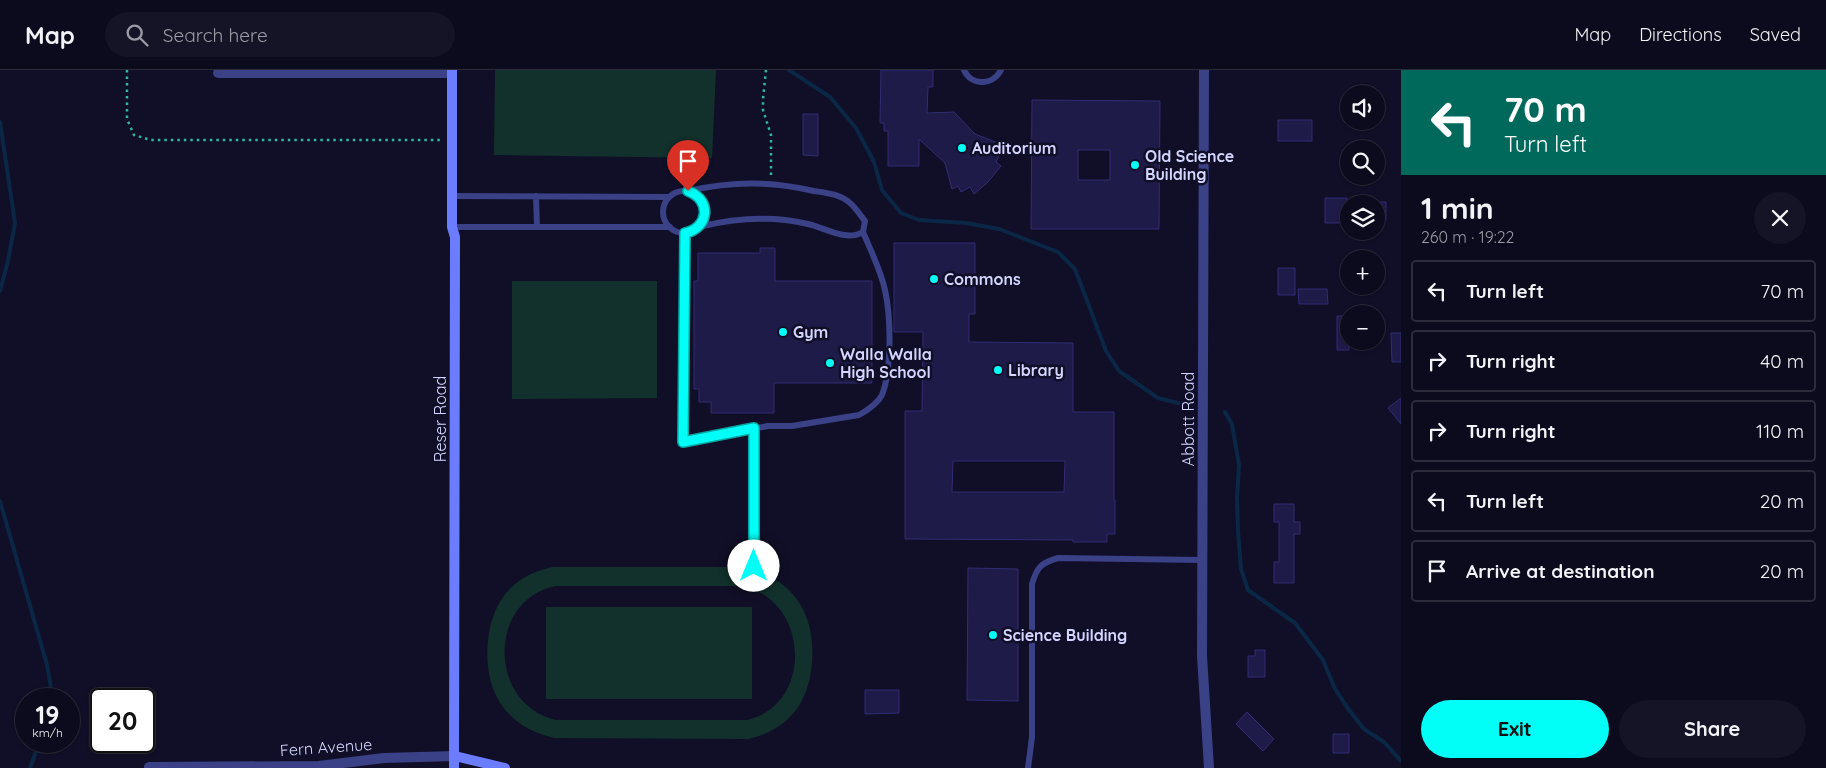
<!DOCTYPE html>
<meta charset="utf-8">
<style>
body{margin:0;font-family:Quicksand,sans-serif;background:#151426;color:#f1f3f6;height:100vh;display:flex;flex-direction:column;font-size:19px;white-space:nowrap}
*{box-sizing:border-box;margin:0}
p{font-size:16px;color:#9a9ba4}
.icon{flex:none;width:28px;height:28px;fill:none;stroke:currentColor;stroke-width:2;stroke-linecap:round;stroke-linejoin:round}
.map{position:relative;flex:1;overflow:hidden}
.side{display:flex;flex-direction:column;background:#0c0b1d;width:425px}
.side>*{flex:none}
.guide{background:#00695c;color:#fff;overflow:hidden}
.fabs{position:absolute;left:1340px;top:15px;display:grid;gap:10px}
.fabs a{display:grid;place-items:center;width:45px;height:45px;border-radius:50%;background:#0c0b1d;box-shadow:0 1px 4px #0004,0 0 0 1px #2c2b3b;font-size:25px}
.speed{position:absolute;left:15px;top:618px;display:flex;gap:10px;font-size:25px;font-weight:700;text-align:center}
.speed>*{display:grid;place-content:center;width:65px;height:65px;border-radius:50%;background:#0c0b1d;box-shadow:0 1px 4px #0004,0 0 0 1px #2c2b3b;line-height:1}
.speed small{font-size:12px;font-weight:400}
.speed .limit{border:2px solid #111;border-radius:8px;background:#fff;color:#111}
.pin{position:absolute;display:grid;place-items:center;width:42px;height:42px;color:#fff;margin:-51px -21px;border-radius:50% 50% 50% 0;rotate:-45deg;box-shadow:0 0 5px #0007}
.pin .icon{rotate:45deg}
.me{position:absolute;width:55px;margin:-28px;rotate:0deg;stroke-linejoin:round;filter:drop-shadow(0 0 4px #0008)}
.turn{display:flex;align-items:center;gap:18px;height:105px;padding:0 20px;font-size:22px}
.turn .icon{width:65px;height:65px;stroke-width:2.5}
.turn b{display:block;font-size:35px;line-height:42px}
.round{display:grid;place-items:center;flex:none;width:52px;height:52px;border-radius:26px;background:#151426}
.summary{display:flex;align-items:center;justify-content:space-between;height:85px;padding:0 20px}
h1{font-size:30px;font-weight:700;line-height:38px}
.button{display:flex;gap:10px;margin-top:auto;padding:10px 20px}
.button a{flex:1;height:58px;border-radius:30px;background:#01fff7;color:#111;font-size:20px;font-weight:700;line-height:58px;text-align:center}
.button a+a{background:#151426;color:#f1f3f6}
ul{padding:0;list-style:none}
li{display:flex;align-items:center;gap:15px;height:62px;margin:0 10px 8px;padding:0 10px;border:2px solid #2c2b3b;border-radius:5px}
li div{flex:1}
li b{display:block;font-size:19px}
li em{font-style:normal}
header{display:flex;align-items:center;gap:30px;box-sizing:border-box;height:70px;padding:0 25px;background:#0c0b1d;border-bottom:1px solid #2c2b3b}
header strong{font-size:24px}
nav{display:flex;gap:28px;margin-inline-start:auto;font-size:18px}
.search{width:350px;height:45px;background:#151426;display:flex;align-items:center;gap:12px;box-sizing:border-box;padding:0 18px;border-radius:28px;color:#9a9ba4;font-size:19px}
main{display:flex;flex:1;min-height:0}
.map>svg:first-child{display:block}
.green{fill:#12312c;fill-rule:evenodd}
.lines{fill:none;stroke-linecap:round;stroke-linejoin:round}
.stream{stroke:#0a2745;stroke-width:4}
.building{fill:#1e1b48;stroke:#312d74;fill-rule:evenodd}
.path{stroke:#2eba9f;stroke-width:2.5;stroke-dasharray:2.5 4;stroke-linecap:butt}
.service{stroke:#3a4186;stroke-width:6}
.minor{stroke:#3a4186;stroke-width:10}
.tertiary{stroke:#3a4186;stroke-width:10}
.secondary{stroke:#6c7cff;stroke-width:10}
.route-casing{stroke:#01a6a1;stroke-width:12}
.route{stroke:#01fff7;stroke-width:9}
.poi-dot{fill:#01fff7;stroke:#100f27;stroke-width:2}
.labels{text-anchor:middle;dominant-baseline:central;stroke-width:5;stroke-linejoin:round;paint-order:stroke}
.poi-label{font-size:16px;font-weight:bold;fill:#d5d6ff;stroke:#100f27;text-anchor:start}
.street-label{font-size:16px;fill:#d5d6ff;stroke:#100f27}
</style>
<header>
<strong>Map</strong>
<div class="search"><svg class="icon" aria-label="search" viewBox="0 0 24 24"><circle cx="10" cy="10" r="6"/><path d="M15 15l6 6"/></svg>Search here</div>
<nav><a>Map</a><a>Directions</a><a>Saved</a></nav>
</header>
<main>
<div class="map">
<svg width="1401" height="698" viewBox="0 0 1401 698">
<rect width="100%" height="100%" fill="#100f27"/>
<path class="green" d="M495,0H716L712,88L494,85Z
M512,211H657V328L512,329Z
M553,497H743C792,507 816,543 812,592C809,633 789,659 749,669L554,668C505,657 483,620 488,571C492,531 513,505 553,497ZM555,516H741C810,529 814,635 747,650H556C488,634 487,531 555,516Z
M546,537H752V629H546Z"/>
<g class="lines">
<path class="stream" d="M789,0L830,27L856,58L874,92L882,120L901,143L919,150L966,153L999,159L1058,182L1075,199L1106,281L1119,301L1158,328L1186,335
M0,52L15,153L8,191L0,221
M1225,342L1232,354L1239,395L1237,428L1238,461L1241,499L1248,520L1295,553L1323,590L1335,619L1349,640L1364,659L1384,672L1401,691
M0,431L47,595L53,629
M30,698L40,671"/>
</g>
<path class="building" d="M881,0H933V17H928L927,43L954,42L975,64L998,73L995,81L1000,84L996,92L1001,96L988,112L974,124L970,117L961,122L958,116L952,119L945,93L919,69V96H888V61H884V53H880Z
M1032,30L1160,31L1159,159H1031ZM1078,80H1110V110H1078Z
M803,44H818V86L803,85Z
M1278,50H1312V71H1278Z
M1325,128H1347V153H1325Z
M1376,132H1386V150H1376Z
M894,173H975V244H969V272L1073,273V342H1114V430H1115V464H1107V472H1073V470L905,469V341H922L923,262H894ZM953,391H1065L1064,422H952Z
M760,178H775V211H872V313H774V343H711V332H699V319H694V211H698V183H760Z
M1278,198H1295V225H1278Z
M1298,219H1327L1328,234H1299Z
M1337,246H1349V280H1337Z
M1391,263H1401V292H1392Z
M1401,328V354L1388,338Z
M1274,434H1294V452H1300V464H1294V513H1274V492H1279V452H1274Z
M968,498L1018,499V631L967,630Z
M1255,580H1265V607H1248V586H1255Z
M865,620H899V643L865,644Z
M1247,642L1274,669L1263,681L1236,654Z
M1333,664H1349V683H1333Z"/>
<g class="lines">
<path class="path" d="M127,0V49L134,65L151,70H441
M766,0L763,29V40L771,65V107"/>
<path class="service" d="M964,0C971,16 993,16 1001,0
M688,121C733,111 770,111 814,121C827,123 840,124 850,133C856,138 860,145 865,151L863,162C846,172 826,158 808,154C771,145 735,148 698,157
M663 142a21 21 0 1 1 42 0a21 21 0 1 1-42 0Z
M452,126L669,127
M536,126L537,157
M452,157H670
M685,163L683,372L768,356H792L859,345C868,340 877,334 882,325C892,299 891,247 885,220C881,201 871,181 863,162
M754,358V496
M1028,698L1032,667V514C1037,497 1041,493 1058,488L1202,490"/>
<path class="minor" d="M218,3H452
M149,697L319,696L384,688L455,686"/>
<path class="tertiary" d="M1204,0L1202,586L1209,698"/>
<path class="secondary" d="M452,0V157L455,167L454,698
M455,686L505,698"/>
</g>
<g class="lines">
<defs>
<path id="route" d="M688,121C712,130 709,158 685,163L683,372L754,358V496"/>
</defs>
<use href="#route" class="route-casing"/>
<use href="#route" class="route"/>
</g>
<g class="poi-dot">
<circle cx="962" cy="78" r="5"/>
<circle cx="1135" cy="95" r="5"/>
<circle cx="934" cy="209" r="5"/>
<circle cx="783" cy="262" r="5"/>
<circle cx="830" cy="293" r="5"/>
<circle cx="998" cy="300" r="5"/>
<circle cx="993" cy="565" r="5"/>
</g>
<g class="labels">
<g class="poi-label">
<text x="972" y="78">Auditorium</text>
<text x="1145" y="86">Old Science<tspan x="1145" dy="18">Building</tspan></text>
<text x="944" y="209">Commons</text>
<text x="793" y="262">Gym</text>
<text x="840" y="284">Walla Walla<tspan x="840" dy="18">High School</tspan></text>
<text x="1008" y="300">Library</text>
<text x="1003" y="565">Science Building</text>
</g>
<g class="street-label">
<text transform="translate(440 349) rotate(-90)">Reser Road</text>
<text transform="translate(1188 349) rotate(-90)">Abbott Road</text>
<text transform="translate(326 677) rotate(-4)">Fern Avenue</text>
</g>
</g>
</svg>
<div class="fabs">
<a><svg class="icon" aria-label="sound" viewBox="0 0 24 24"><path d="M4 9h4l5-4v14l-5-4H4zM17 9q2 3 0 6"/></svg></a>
<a><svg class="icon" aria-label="search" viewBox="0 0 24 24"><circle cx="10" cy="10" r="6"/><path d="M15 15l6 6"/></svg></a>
<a><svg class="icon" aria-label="layers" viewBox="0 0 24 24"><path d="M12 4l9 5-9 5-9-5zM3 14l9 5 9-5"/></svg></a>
<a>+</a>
<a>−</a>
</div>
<div class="speed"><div>19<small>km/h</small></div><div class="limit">20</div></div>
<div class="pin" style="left:688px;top:121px;background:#d93025"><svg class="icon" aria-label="arrive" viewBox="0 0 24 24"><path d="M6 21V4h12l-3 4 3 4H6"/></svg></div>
<svg class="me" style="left:754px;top:496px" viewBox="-20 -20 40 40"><circle r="19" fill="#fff"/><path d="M0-13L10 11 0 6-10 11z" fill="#01fff7"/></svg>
</div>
<section class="side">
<div class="guide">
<div class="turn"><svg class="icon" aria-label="left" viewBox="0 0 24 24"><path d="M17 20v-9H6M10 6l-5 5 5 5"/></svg><div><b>70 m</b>Turn left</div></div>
</div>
<div class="summary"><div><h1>1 min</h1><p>260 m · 19:22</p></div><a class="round"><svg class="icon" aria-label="close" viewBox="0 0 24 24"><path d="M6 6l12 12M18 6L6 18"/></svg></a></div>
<ul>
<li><svg class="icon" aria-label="left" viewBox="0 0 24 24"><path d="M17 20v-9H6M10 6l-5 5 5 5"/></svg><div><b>Turn left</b></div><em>70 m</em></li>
<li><svg class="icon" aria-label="right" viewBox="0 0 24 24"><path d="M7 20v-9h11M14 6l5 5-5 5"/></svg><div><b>Turn right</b></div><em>40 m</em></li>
<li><svg class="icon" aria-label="right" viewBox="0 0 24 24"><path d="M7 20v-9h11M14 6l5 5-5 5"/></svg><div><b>Turn right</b></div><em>110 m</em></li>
<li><svg class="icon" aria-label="left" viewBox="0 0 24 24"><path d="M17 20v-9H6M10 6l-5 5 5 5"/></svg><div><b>Turn left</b></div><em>20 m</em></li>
<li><svg class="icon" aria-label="arrive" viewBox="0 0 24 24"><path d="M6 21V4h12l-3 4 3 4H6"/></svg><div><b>Arrive at destination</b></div><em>20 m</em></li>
</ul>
<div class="button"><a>Exit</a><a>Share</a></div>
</section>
</main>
